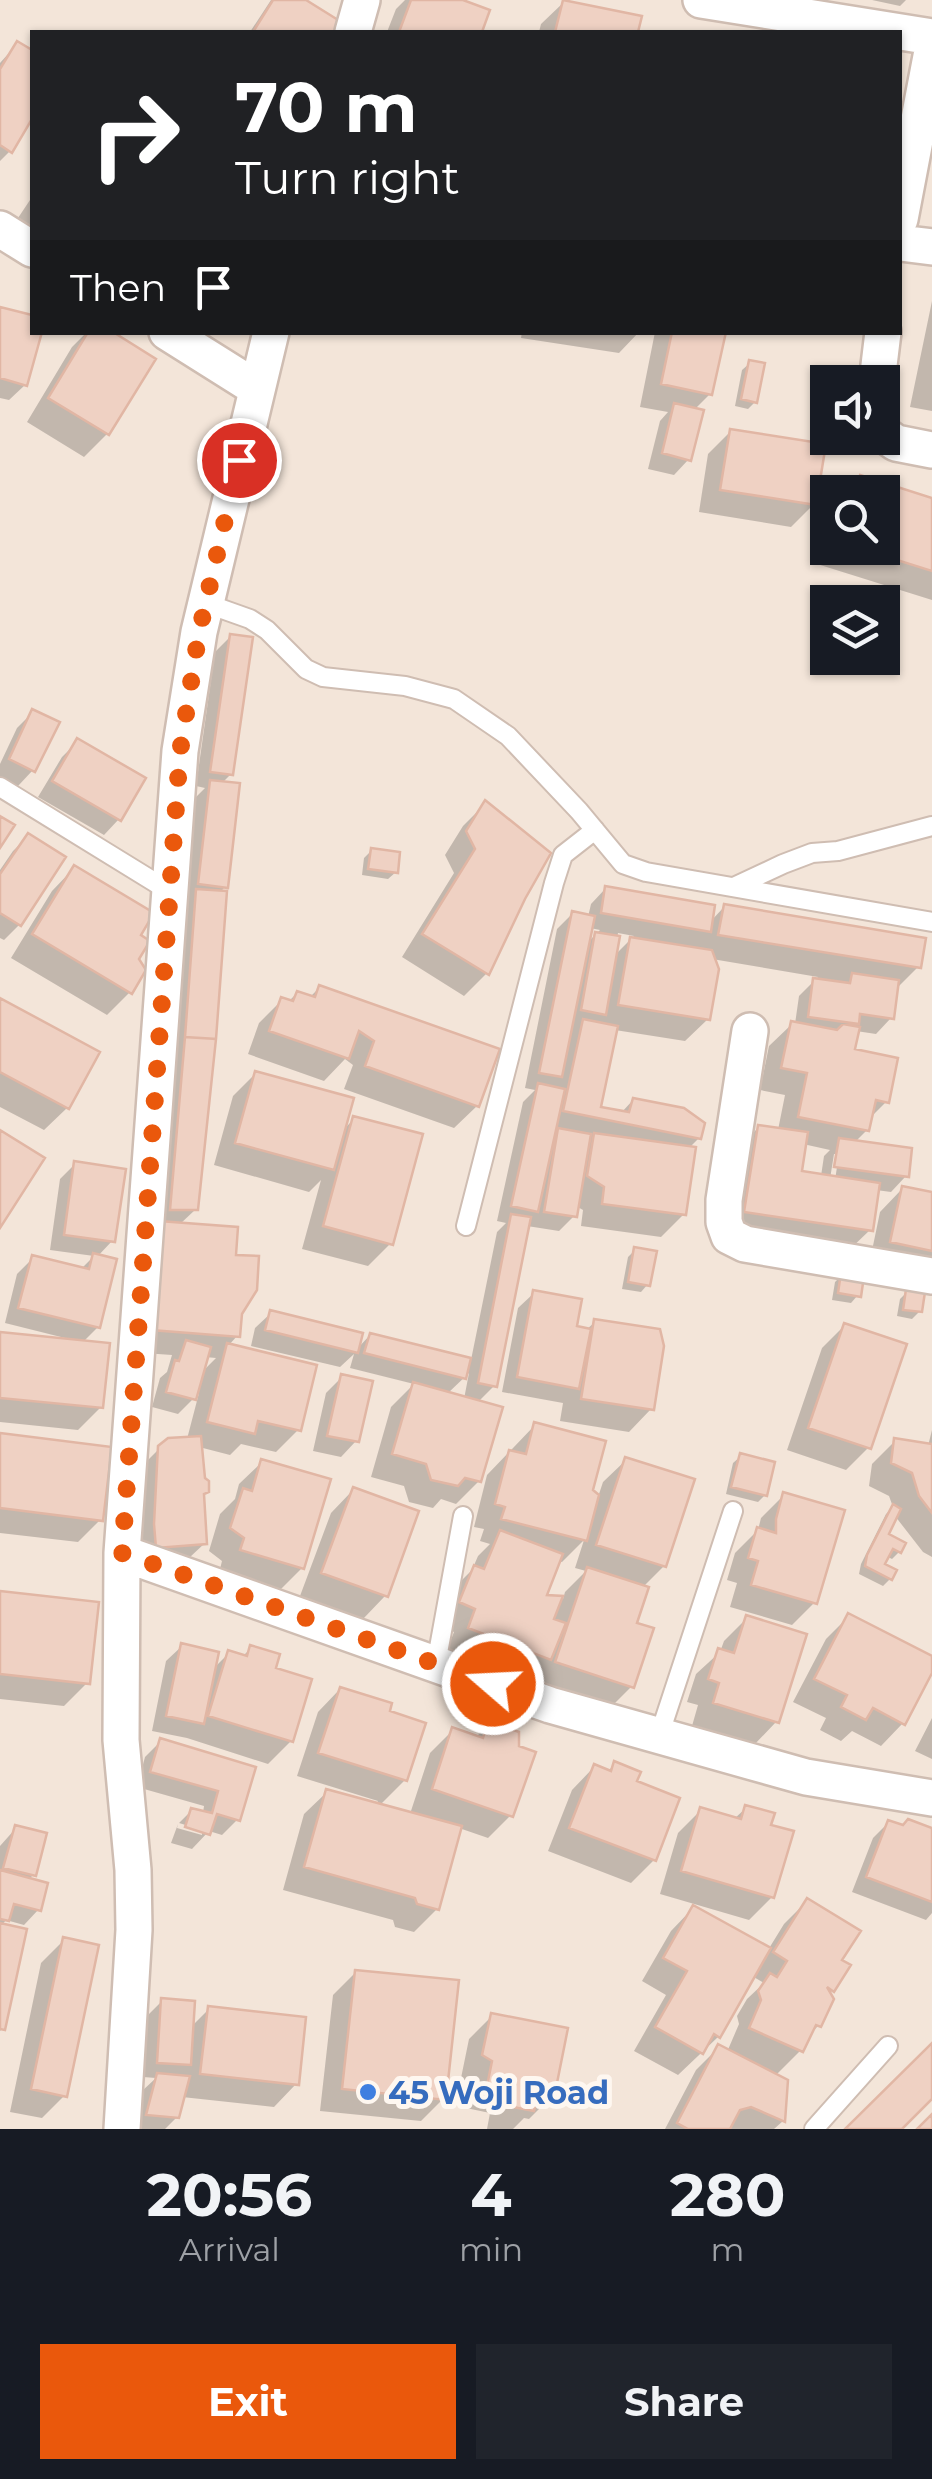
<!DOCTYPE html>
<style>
body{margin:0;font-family:Montserrat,sans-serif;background:#20242c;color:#f1f3f6;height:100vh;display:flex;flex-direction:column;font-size:38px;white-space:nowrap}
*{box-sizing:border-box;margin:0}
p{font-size:32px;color:#9ea1a6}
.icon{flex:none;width:55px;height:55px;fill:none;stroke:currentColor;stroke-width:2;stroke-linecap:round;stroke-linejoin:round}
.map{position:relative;height:2129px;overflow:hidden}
.panel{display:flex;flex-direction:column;background:#171b24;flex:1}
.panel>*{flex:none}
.hud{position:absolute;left:30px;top:30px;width:872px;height:305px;border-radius:0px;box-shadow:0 2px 8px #0004;background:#202124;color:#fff;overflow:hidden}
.buttons{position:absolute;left:810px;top:365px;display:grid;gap:20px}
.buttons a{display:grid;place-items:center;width:90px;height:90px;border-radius:0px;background:#171b24;box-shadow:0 2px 8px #0004;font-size:50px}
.pin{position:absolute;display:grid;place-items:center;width:85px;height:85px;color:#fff;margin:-42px;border:5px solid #fff;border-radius:50%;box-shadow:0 2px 10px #0007}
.me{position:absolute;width:110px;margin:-55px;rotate:289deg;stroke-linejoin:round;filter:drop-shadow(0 0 8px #0008)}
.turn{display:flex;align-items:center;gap:35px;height:210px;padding:0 40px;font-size:45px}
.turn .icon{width:130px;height:130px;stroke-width:2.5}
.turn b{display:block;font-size:70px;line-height:85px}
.then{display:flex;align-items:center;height:95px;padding:0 40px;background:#0003;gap:20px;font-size:38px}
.eta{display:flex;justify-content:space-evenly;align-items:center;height:170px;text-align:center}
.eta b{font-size:60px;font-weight:700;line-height:70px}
.button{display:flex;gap:20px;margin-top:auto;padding:20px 40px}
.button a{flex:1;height:115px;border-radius:0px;background:#ea580c;color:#fff;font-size:40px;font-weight:700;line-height:115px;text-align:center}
.button a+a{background:#20242c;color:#f1f3f6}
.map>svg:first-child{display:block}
.residential{fill:#f3e5d9;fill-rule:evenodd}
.shadow{fill:#0003;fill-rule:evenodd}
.building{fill:#efd1c3;stroke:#e1b6a4;stroke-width:2.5}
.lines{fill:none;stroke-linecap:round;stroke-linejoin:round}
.lane-casing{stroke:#cfbdb2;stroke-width:22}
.street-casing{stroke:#cfbdb2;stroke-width:40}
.lane{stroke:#fff;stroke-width:18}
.street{stroke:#fff;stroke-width:35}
.route{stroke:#ea580c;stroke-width:18;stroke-dasharray:0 32.4}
.shop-dot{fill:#3f7fe0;stroke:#fef7f0;stroke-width:4}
.labels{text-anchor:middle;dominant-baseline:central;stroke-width:10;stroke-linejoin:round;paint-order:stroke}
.shop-label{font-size:32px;font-weight:bold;fill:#366cbe;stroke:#fef7f0;text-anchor:start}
</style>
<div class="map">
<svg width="932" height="2129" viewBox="0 0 932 2129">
<rect width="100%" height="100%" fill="#fbf3ea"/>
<path class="residential" d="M0,0H932V2129H0ZM32,32H900V332H32ZM828,382H882V438H828ZM828,492H882V548H828ZM828,602H882V658H828Z"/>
<path class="shadow" d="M271,0H302L345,32H250Z
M405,0H456L487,12L479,32H387L396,9Z
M872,0H906L900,6Z
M564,2L639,18L635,32H539L541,24Z
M17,44L32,53V115L10,151L0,161V63Z
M32,197V241L12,227Z
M932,301V411L910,407Z
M0,309L32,318L25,385L9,400L0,398Z
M87,332H108L152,359L107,434L84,457L27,422L72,347Z
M522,332H639L619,353L521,338Z
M655,332H723L710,394L694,410L689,459L674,475L648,469L660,421L668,412L640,407Z
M750,363L755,402L748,409L735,406L742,370Z
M731,431L814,504L791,527L699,512L708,454Z
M860,477L932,500V600L817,564L828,532V548H882V492H845Z
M231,636V774L221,784L226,886L219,893L196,1209L179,1225L233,1257L240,1314L238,1335L228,1346L298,1430L276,1452L241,1444L230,1455L199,1447L205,1543L189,1558L141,1562L139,1541L144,1464L160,1448L187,1439L199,1393L178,1414L152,1407L160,1378L167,1372L172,1355L129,1352L182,907L189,900L184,899L195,798L205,788L196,786L215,652ZM205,1357L216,1358L201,1373Z
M33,712V770L18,786L0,777V764L17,728Z
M77,742L119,819L104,835L38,797L62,757Z
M485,804L487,973L464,996L402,957L454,873L445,855L463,826Z
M28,836L19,925L4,940L0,938V870L13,851Z
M371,851L396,872L388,879L362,875L364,858Z
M74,868L137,936L136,959L130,992L107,1015L11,958L52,891Z
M606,888L710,922L724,907L918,967L895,990L891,1018L876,1034L856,1031L852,1051L887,1101L869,1119L867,1130L854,1143L906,1176L891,1192L876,1190L870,1230L847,1252L723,1234L736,1150L759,1127L778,1130L785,1095L760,1090L769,1046L792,1024H795L799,996L818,977L712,959L708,1019L685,1041L615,1030L598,1108L621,1113L633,1100L699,1138L688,1149L684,1214L661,1237L581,1226L583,1210L576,1206L574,1216L559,1231L527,1226L494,1386L477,1403L479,1481L456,1504L441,1499L433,1508L409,1502L404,1486L371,1477L391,1407L414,1384L350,1368L354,1354L340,1367L251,1346L255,1328L271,1313L357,1349L370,1335L471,1360L497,1232L506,1223L497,1221L523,1102L535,1090L525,1088L557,929L572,914L588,917L591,904ZM590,928L600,930L586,944ZM618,933L634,936L614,956ZM803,1144L830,1150L824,1156L821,1176L799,1173ZM834,1154H839L835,1180L830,1179ZM469,1373L464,1399L447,1394Z
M320,987L477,1106L454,1128L344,1089L353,1065L345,1059L324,1081L248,1054L259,1023L282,1000L288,1002L297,993L309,998Z
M0,1001L96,1053L67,1108L44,1130L0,1107Z
M256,1073L343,1130L354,1119L391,1243L368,1266L302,1249L321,1180L309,1192L214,1165L233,1096Z
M75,1164L113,1240L97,1257L98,1327L82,1343L101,1407L78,1430L0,1422V1335L64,1341L65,1338L5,1323L17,1274L33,1258L80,1270L94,1256L50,1250L60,1179Z
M902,1189L932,1195V1277L869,1265L880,1212Z
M635,1250L648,1284L641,1292L622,1289L628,1257Z
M842,1275L858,1295L851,1303L832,1300L835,1282Z
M907,1292L920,1311L912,1319L897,1316L900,1299Z
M534,1293L574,1328L586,1330L595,1322L651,1409L629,1432L560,1421L563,1403L502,1392L518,1308Z
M845,1325L869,1447L846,1470L787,1450L822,1348Z
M342,1377L356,1441L341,1457L313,1451L326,1393Z
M535,1425L590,1490L598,1497L603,1482L626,1460L664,1566L642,1588L634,1624L632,1686L609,1709L534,1684L540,1667L526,1681L447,1650L454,1632L438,1625L452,1590L472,1570L478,1556L490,1544L480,1541L484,1529L474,1527L487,1475ZM584,1540L575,1568L586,1571L565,1592L563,1599L543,1597L557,1561L562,1562Z
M932,1430V1557L923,1552L895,1516L885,1535L899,1552L892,1559L886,1556L882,1565L890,1579L883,1586L859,1574L861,1564L886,1514L893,1507L889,1496L869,1486L872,1464L895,1441L928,1446Z
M0,1436L101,1519L78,1542L0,1533Z
M741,1456L765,1495L758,1502L726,1494L733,1463Z
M262,1462L302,1568L279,1591L219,1573L222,1561L209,1551L220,1514L235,1499L239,1484Z
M353,1490L416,1513L385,1596L363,1619L300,1596L331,1513Z
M784,1495L815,1602L792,1625L730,1607L737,1583L727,1580L735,1553L758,1530L761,1518Z
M0,1593L87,1683L64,1706L0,1699Z
M849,1616L932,1658V1668L903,1723L881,1746L852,1731L841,1741L820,1730L826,1718L793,1702L826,1639Z
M747,1618L776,1722L754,1745L692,1726L698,1705L687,1702L696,1674L720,1652L724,1641Z
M182,1646L213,1669L229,1653L242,1657L251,1648L273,1670L291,1741L268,1764L187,1738L152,1731L166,1661Z
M340,1689L386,1713L405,1780L379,1806L410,1814L430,1753L453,1730L475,1738L489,1724L511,1815L488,1838L459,1828L437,1909L414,1932L395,1927L393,1920L283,1890L304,1814L327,1792L376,1805L378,1801L297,1776L318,1712Z
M932,1718V1759L915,1751Z
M161,1741L253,1768L238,1819L222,1835L209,1831L192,1849L171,1843L178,1824L177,1828L202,1835V1830L179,1823L192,1810L203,1813L204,1806L137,1787L145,1757Z
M615,1764L634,1782L654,1860L631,1883L548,1851L572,1790L594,1767L607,1772Z
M746,1808L768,1827L772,1897L749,1920L660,1894L678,1833L701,1810L734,1819Z
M889,1822L932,1831V1913L926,1920L852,1892L873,1838Z
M16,1828L33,1875L28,1880L39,1909L24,1925L6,1920L1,1926L2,2029L0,2031V1846Z
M807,1901L839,1961L832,1990L828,1994L819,2025L807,2037L801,2050L775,2076L783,2121L774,2129H665L696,2070L719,2047L727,2052L739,2024L737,2016L747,1999L764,1983L752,1976L718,2037L678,2075L634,2051L666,1995L642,1981L671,1931L693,1908L768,1950L784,1924Z
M64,1940L65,2095L42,2118L10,2112L41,1963Z
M356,1972L444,2098L421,2121L320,2111L333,1995Z
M162,2001L191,2027L209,2009L296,2084L274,2107L182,2097L177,2117L165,2129H132L142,2091L156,2078L143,2077L147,2016Z
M492,2016L552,2096L529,2119L524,2118L513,2129H487L490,2113L466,2108L470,2084L461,2078L469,2039Z"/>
<path class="building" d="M273,0H306L351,28L348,32H253Z
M411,0H463L490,10L482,32H399Z
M563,0L642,16L638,32H555Z
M17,41L32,50V119L12,153L0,145V69Z
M0,307L32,315V332H42L27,386L0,378Z
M88,332H113L156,359L109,435L48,398Z
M672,332H726L712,395L661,384Z
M749,360L765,363L757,403L741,399Z
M674,403L704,410L691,461L662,453Z
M730,429L826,444L816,505L720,490Z
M860,475L932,498V571L859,548H882V492H854Z
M230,634L253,637L233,775L210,772Z
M32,709L60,722L35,772L9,759Z
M77,738L146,778L121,821L52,781Z
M210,780L240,783L228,888L198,884Z
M485,800L551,853L525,899L489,975L422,934L475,849L466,831Z
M0,816L15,825L0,848Z
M28,833L66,857L21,926L0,913V874Z
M371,848L400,852L398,873L368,869Z
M74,865L154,913L141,935L150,941L139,959L146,970L132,994L32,934Z
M605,886L715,905L711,932L601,913Z
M196,889L227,891L216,1039L185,1037Z
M724,904L926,938L921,968L718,935Z
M572,911L595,916L562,1077L539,1073Z
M595,932L620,936L606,1015L581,1010Z
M630,937L712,950L719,969L710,1020L618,1005Z
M852,973L899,980L894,1019L860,1014L859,1024L808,1017L813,978L850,983Z
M319,985L500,1049L479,1107L365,1066L374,1041L359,1031L349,1059L269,1031L281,997L293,1001L297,991L315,997Z
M0,998L100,1052L69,1109L0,1072Z
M583,1019L618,1026L601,1107L629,1112L633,1098L684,1108L705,1123L701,1139L563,1111Z
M791,1021L837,1030L843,1024L860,1027L855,1049L898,1058L889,1103L876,1100L869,1131L798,1117L807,1073L781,1068Z
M185,1037L216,1039L198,1210H170Z
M255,1071L354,1098L334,1170L235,1143Z
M538,1083L565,1089L538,1212L511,1206Z
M353,1116L423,1134L393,1245L323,1226Z
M758,1125L808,1132L802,1171L880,1183L873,1231L744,1212Z
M558,1128L591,1134L577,1217L544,1212Z
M0,1130L45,1158L0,1228Z
M594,1133L696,1147L686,1215L602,1204L604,1187L587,1176Z
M839,1138L912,1148L909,1177L834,1167Z
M74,1161L126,1169L115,1242L64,1235Z
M902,1186L932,1192V1251L890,1242Z
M511,1214L531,1217L497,1387L478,1383Z
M159,1221L238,1227L236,1255L259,1256L257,1290L242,1314L240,1337L151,1330Z
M634,1247L657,1251L650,1286L628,1282Z
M93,1253L117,1259L100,1328L18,1308L32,1255L89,1269Z
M841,1272L864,1276L861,1297L838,1293Z
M906,1289L925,1292L922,1312L903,1310Z
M533,1290L582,1299L577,1326L591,1329L579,1389L517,1377Z
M270,1310L363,1333L358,1353L265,1330Z
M594,1319L660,1329L664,1346L654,1410L581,1399Z
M844,1323L907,1344L871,1449L808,1428Z
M0,1332L110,1343L103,1408L0,1398Z
M370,1333L471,1358L466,1379L364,1353Z
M186,1340L211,1347L196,1400L166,1392L175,1360L179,1361Z
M227,1343L317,1365L301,1431L258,1421L255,1434L207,1422Z
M341,1374L373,1381L359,1442L327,1436Z
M413,1382L503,1407L481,1482L465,1478L458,1486L431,1480L426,1464L392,1454Z
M534,1422L606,1441L593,1490L599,1495L587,1541L501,1519L505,1507L495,1504L509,1450L526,1454Z
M0,1433L112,1447L103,1521L0,1508Z
M201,1436L205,1478L209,1481V1492L204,1494L207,1544L156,1548L154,1524L158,1446L168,1438Z
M894,1438L932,1444V1513L919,1496L912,1473L891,1463Z
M740,1453L775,1462L767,1496L731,1487Z
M625,1457L695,1479L666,1567L596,1545Z
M261,1459L331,1479L304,1569L240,1550L244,1538L230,1528L243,1488L252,1491Z
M353,1487L419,1511L388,1597L321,1573Z
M783,1492L845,1510L817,1604L751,1585L758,1561L748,1558L757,1527L776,1533V1519Z
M893,1504L901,1509L889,1534L906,1543L901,1553L893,1549L885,1564L897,1570L892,1580L865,1566L867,1555Z
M500,1530L563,1554L547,1595L563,1596L554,1619L566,1623L551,1660L468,1628L475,1609L459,1602L474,1565L484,1569Z
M587,1567L649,1587L637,1623L654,1628L634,1688L555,1662Z
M0,1591L99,1602L90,1684L0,1674Z
M848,1613L932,1656V1673L905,1725L873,1708L866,1720L841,1707L847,1695L814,1679Z
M746,1615L807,1634L779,1723L713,1703L719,1683L708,1679L718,1648L734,1653Z
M181,1643L219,1652L204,1724L166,1716Z
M250,1645L280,1654L276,1668L312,1679L293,1742L208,1716L228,1650L247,1656Z
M340,1687L392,1703L390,1711L426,1723L407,1781L318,1753Z
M488,1721L519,1732V1746L536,1752L513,1817L432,1789L452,1727L483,1738Z
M160,1738L256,1767L240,1821L217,1814L210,1835L185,1827L191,1808L212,1813L218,1791L150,1772Z
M614,1761L641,1772L637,1781L680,1798L656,1861L569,1828L594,1764L611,1771Z
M326,1789L462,1826L439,1910L417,1904L415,1898L304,1867Z
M745,1805L775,1813L771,1825L794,1831L774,1898L681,1871L700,1807L741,1819Z
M908,1819L932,1828V1902L866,1877L888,1820L903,1825Z
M15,1825L47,1833L36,1876L3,1868Z
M0,1870L48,1883L41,1911L14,1904L9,1921L0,1919Z
M807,1898L861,1931L842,1960L851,1965L834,1992L827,1987L834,1999L821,2027L816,2025L803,2052L749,2028L761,2000L758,1991L770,1973L777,1977L787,1961L773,1952Z
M693,1905L771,1948L720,2038L714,2034L703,2054L655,2027L687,1971L663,1958Z
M0,1923L27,1929L5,2030L0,2029Z
M63,1937L99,1945L67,2097L31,2089Z
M355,1970L459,1980L446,2100L342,2089Z
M161,1998L195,2001L191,2065L157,2063Z
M208,2006L306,2017L299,2085L200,2074Z
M491,2013L568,2028L554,2098L538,2094L534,2111L508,2106L511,2091L487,2086L492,2061L482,2055Z
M932,2043V2099L902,2129H845Z
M718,2044L788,2080L785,2122L751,2107L740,2110L730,2129H688L677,2123Z
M157,2073L190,2076L179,2118L146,2115Z
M932,2114V2129H917Z"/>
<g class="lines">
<defs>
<path id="lane" d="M205,603L250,619L267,630L306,669L323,677L405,686L454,699L508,736L579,811L623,864L646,872L932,922
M0,787L169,891
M734,887L783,864L812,853L838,851L932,826
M466,1226L554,883L563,855L595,830
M436,1664L463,1516
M659,1736L733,1511
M814,2129L888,2046"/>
<path id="street" d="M701,0L932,37
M353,32L362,0
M900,219L932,51
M0,229L32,249
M900,243L932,247
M167,332L256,388
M877,382L883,332
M882,433L896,443L932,450
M750,1031L724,1200V1222L729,1236L745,1244L932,1276
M122,1553L550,1705L806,1777L932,1798
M122,2129L134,1930L133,1870L121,1740L122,1553L180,751L199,632L271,332"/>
</defs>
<use href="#lane" class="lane-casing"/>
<use href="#street" class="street-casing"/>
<use href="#lane" class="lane"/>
<use href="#street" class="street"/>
</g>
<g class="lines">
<path class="route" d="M239,460L199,632L180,752L122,1553L493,1684"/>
</g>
<circle class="shop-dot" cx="368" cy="2092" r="10"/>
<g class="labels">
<g class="shop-label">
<text x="388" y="2092">45 Woji Road</text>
</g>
</g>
</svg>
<div class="buttons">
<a><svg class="icon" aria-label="sound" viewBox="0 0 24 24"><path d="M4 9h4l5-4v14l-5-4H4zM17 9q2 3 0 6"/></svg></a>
<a><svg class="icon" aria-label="search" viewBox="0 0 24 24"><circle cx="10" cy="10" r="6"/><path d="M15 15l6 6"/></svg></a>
<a><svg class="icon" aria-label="layers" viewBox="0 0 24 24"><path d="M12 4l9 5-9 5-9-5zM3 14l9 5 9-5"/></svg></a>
</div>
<div class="pin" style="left:239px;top:460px;background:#d93025"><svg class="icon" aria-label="arrive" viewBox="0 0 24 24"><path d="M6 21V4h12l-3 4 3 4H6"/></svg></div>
<svg class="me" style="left:493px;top:1684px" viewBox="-20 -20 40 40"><circle r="17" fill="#ea580c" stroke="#fff" stroke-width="3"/><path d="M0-11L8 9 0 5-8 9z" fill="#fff"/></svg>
<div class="hud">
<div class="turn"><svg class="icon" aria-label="right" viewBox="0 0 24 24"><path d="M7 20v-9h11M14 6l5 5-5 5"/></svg><div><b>70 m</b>Turn right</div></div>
<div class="then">Then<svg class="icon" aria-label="arrive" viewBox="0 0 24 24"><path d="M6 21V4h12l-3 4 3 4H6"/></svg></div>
</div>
</div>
<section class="panel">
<div class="eta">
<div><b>20:56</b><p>Arrival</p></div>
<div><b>4</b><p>min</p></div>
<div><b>280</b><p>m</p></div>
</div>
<div class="button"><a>Exit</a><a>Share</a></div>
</section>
